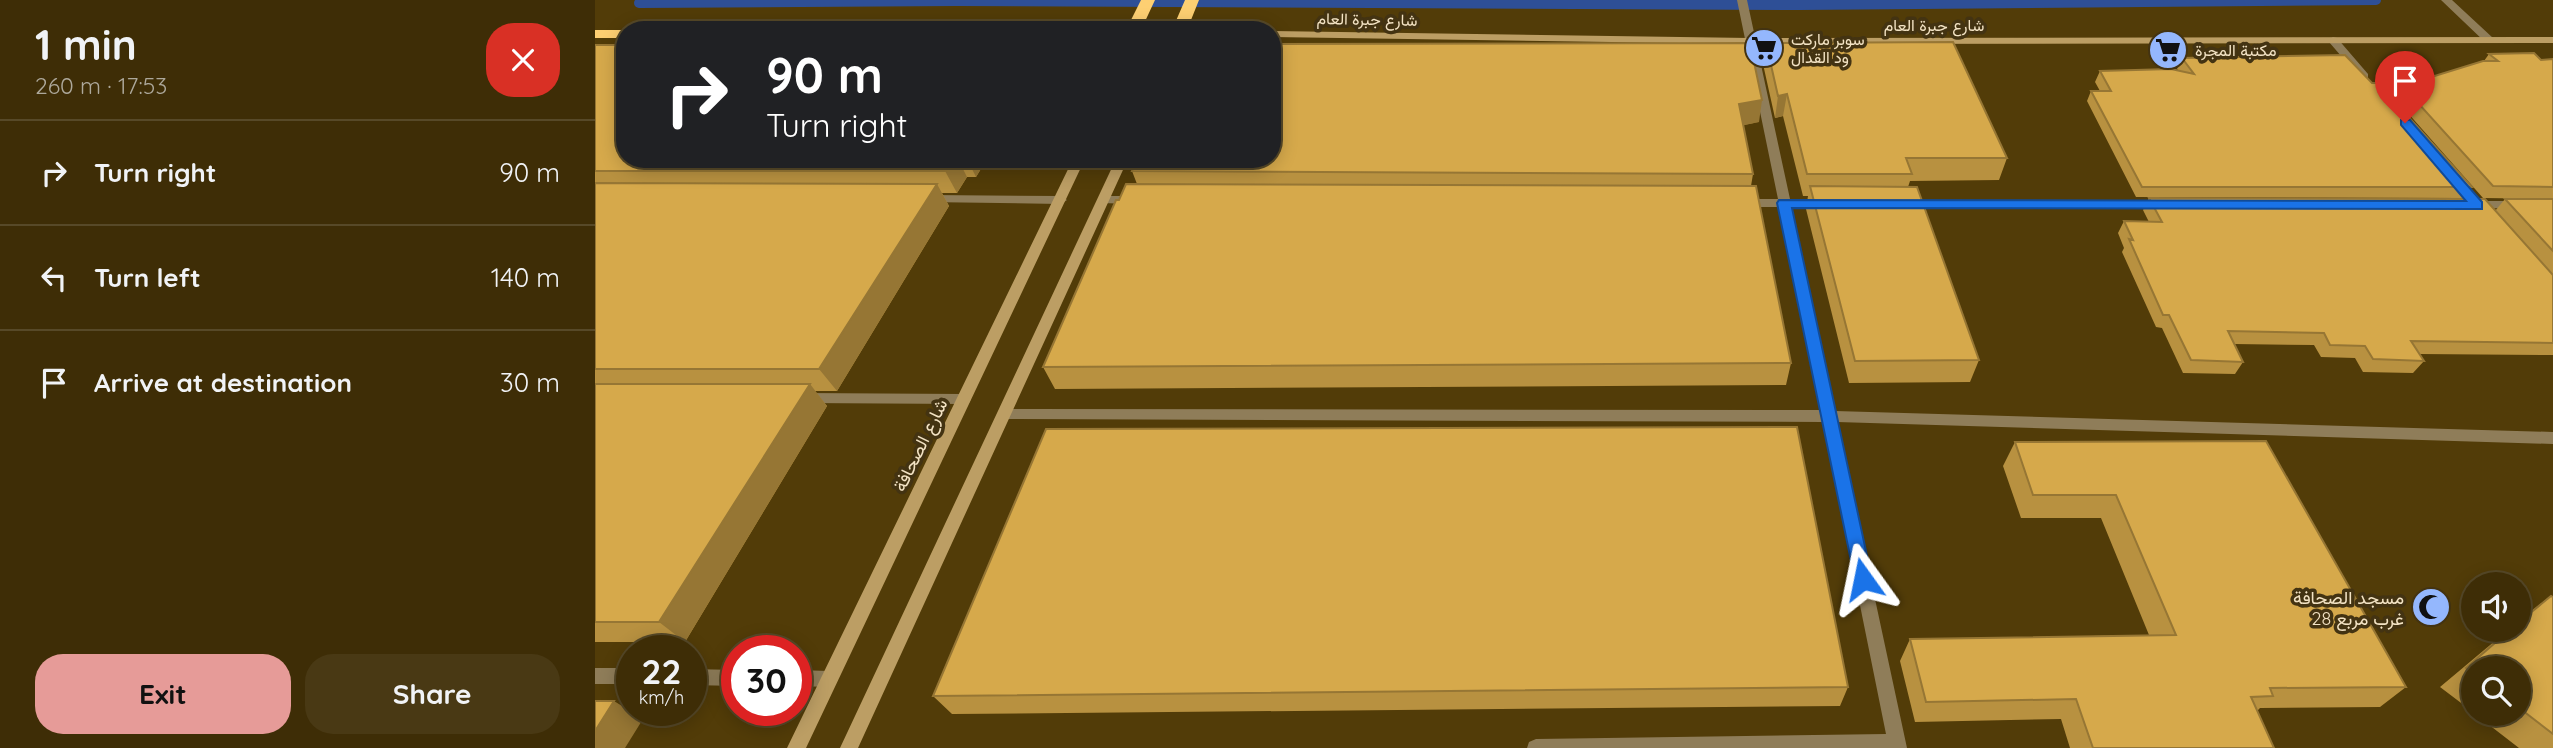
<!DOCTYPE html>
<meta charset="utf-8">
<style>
body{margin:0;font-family:Quicksand,Vazirmatn,sans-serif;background:#493914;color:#f1f3f6;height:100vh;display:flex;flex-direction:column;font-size:26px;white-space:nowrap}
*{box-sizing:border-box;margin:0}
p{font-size:23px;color:#ada89b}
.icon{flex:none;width:38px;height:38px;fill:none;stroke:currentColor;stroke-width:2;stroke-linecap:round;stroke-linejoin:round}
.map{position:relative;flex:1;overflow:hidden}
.drawer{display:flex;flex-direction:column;background:#3e2d06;width:595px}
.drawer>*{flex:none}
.guide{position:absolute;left:21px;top:21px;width:665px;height:147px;border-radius:28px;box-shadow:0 4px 18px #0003,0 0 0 2px #574928;background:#202124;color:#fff;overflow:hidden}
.controls{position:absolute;left:1866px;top:572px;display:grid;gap:14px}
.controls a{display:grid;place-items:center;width:70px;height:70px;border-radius:50%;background:#3e2d06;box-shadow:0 4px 18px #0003,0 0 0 2px #574928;font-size:35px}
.speed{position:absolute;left:21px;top:635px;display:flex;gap:14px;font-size:35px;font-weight:700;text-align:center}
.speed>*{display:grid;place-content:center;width:91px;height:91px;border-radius:50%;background:#3e2d06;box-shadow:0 4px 18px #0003,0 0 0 2px #574928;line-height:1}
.speed small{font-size:18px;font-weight:400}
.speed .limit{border:10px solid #d22;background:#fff;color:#111}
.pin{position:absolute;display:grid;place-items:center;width:60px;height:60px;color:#fff;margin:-72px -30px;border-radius:50% 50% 50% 0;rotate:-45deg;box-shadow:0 0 7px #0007}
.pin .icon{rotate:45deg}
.me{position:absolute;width:77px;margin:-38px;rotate:348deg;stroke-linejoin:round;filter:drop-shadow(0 0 5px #0008)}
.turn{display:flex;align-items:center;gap:24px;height:147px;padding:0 35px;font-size:32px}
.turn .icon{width:91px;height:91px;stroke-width:2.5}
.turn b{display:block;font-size:49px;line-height:60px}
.round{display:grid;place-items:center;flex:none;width:74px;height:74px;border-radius:28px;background:#493914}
.head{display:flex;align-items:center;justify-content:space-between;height:119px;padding:0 35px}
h1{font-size:42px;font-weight:700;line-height:52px}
.cta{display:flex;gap:14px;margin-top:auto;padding:14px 35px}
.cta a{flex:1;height:80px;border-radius:28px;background:#e69b98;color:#111;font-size:28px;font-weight:700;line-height:80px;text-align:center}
.cta a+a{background:#493914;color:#f1f3f6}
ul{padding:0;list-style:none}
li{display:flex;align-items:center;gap:21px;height:105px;padding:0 35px;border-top:2px solid #574928}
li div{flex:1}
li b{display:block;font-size:26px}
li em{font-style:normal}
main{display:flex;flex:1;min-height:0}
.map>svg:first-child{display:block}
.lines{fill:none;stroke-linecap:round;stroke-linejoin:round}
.stream{stroke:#2e4f96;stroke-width:10}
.street{fill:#8f7d59;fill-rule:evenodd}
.secondary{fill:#bc9e64;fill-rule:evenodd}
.highway{fill:#fdcf72;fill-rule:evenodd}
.wall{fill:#b89140}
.shaded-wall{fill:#967634}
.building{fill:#d6a94b;stroke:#967634;stroke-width:2}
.route{fill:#1a73e8;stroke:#114b97;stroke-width:2}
.labels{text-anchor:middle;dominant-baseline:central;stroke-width:7;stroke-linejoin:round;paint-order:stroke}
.far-street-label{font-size:16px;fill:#f3e3c4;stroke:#433312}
.far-poi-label{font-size:16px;fill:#f3e3c4;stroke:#433312;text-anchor:start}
.street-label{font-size:18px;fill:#f3e3c4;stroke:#433312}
.poi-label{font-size:18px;fill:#f3e3c4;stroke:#433312;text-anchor:end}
</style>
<main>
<section class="drawer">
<div class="head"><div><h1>1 min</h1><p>260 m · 17:53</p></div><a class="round" style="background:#d93025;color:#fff"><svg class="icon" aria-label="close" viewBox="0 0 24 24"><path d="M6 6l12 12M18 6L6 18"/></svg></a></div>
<ul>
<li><svg class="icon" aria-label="right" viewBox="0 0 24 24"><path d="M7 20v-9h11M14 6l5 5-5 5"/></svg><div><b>Turn right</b></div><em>90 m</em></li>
<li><svg class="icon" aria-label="left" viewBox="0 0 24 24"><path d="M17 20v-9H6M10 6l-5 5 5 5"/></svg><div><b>Turn left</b></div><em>140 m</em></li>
<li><svg class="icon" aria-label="arrive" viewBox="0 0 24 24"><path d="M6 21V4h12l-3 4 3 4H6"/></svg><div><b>Arrive at destination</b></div><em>30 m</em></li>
</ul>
<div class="cta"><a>Exit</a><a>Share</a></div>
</section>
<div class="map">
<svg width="1958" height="748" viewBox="0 0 1958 748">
<rect width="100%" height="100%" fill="#523c08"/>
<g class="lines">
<path class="stream" d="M44,3L362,1L1205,5L1781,0"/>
<path class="street" d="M1142,0H1152L1195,199H1229L1235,203L1229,207H1196L1240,411L1958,432V444L1242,422L1312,748H932L934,742L941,739L1291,734L1228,422L405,419L403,415L405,411L410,409L1225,410L1184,207H1147L1141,203L1147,199H1183Z
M1846,0H1857L1898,38V42H1890Z
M1738,37L1742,38L1773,74V78H1765L1734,42L1733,40Z
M334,195L466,196L472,200L466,204L330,202V196Z
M509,196H543L549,200L543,204L505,203L503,200Z
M1308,200H1568L1574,204L1568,208L1304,207L1302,204Z
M1879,201H1958V209L1875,208L1873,205L1875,202Z
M208,393L369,394L374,395L376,399L374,403L369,404L208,403L203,402L201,398L203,394Z
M0,668H37V684H0Z
M96,669L142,670V686L96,685Z
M201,670L234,671L240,673L243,679L240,685L234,687L201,686Z"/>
<path class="secondary" d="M677,31L1155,38L1958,37V43L1155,44L677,37Z
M478,159H490L211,748H192Z
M521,159H533L263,748H245Z"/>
<path class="highway" d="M546,0H560L546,30H531Z
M590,0H604L592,30H577Z
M0,30H31L30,38H0Z"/>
</g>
<path class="wall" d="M1171,43L1412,158L1404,180L1315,181L1313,187L1384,360L1375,382L1254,383L1211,209L1213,196H1208L1188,116L1180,118L1168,64Z
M0,45L30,159H392L381,177H372L362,193H347L354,206L242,391H220L232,406L90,642H0Z
M1894,54L1946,60L1958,59V199L1888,198L1796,94L1804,82L1817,83L1889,61Z
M1587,58L1877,187L1868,198L1541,197L1492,101L1496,91H1505L1500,82L1505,71H1584L1582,69Z
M1164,122L1148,125L1158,174L1156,186L1196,363L1191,385L460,389L448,367L542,184L537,171Z
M1554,198L1900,211L1910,199H1958V355L1824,354L1829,361L1818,373L1768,372L1760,358L1726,357L1719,345L1639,344L1648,362L1640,374L1588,373L1567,328L1561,327L1527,252L1529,248L1523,233L1529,221L1554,222L1548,210Z
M1671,441L1811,687L1785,707L1665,708L1662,711L1679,748H1475L1466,719L1320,722L1305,661L1315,639L1554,635L1506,518H1426L1408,466L1420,442Z
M1956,596L1958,597V748H1924L1880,714H1923V668H1878V712L1845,687L1913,630H1923V621Z
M1253,687L1245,706L357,714L338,696Z"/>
<path class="shaded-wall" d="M1192,94L1188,116L1180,118L1183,96Z
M1167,100L1164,122L1141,127L1144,104Z
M357,159H363L372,177L362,193L350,171Z
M372,159H392L381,177Z
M342,184L354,206L242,391L224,369Z
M215,384L232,406L90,642L64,622Z
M19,701L48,719L30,748H0V731Z"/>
<path class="building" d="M1358,42L1412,158H1311L1317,174H1212L1192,94L1183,96L1171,43Z
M1155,43L1167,100L1144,104L1158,174L537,171L542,159H677V44Z
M0,45H30V159H357L350,171H0Z
M1939,53L1946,60L1958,59V187L1898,186L1804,82L1817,83L1888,61H1903L1894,54Z
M1750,55L1777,83H1783L1877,187H1547L1496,91H1516L1505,71L1576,69L1599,74L1587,58Z
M0,183L342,184L224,369H0Z
M531,184L1161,186L1196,363L448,367L521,200H524Z
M1215,186L1322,187L1384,360L1260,361Z
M1554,198L1890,199L1958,275V343L1816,341L1829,361L1778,359L1770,346L1735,345L1729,333L1633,331L1648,362L1596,360L1574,315H1568L1534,239L1538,240L1529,221L1567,222Z
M1910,199H1958V251Z
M0,384H215L64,622H0Z
M1202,427L1253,687L338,696L451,429Z
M1671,441L1811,687L1675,688L1678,696L1656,697L1679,748H1498L1481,699L1331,702L1315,639L1581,635L1521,495H1438L1420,442Z
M1956,596L1958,597V734L1923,707V668H1878V673L1871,668L1915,630H1923V623Z
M0,701H19L0,731Z"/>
<path class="route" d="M1806,120H1815L1887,202V209L1197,208L1277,579L1275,585H1261L1182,203L1184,200L1871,201L1806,125Z"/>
<defs>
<symbol id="supermarket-disc" viewBox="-11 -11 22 22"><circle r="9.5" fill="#94b7fd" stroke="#433312"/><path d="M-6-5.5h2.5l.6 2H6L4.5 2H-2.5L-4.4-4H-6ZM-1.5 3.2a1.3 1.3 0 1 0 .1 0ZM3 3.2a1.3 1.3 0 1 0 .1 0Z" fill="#111"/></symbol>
<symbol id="mosque-disc" viewBox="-11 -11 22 22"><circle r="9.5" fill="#94b7fd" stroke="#433312"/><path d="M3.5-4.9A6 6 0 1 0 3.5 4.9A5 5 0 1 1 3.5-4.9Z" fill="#111"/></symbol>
</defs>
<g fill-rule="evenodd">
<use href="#supermarket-disc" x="1147" y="26" width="44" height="44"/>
<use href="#supermarket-disc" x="1551" y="28" width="44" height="44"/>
<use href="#mosque-disc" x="1814" y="585" width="44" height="44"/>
</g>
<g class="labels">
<g class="far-street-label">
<text transform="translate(772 19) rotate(1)">شارع جبرة العام</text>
<text x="1339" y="25">شارع جبرة العام</text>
</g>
<g class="far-poi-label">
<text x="1196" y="39">سوبر ماركت<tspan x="1196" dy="18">ود القدال</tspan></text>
<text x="1600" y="50">مكتبة المجرة</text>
</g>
<g class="street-label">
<text transform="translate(325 445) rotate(-64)">شارع الصحافة</text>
</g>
<g class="poi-label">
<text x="1809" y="597">مسجد الصحافة<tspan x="1809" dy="21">غرب مربع 28</tspan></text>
</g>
</g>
</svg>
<div class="controls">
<a><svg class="icon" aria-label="sound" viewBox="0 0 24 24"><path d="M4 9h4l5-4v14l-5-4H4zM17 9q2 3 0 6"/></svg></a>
<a><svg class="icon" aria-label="search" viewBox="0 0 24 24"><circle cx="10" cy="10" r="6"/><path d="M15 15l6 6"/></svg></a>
</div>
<div class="speed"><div>22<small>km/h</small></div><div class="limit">30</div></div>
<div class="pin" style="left:1810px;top:123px;background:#d93025"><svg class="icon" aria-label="arrive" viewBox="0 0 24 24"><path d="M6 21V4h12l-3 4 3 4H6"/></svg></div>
<svg class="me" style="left:1268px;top:579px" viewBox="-20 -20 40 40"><path d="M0-17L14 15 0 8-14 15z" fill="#1a73e8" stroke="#fff" stroke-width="4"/></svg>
<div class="guide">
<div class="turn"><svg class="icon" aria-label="right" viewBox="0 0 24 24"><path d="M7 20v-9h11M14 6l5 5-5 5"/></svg><div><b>90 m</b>Turn right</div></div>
</div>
</div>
</main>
